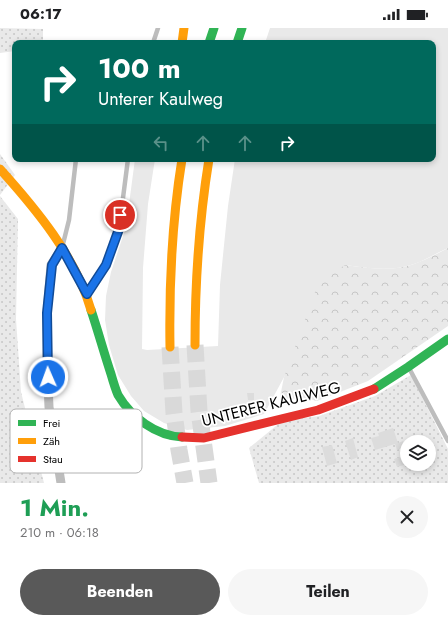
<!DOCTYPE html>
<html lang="de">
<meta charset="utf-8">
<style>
body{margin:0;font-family:Jost,sans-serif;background:#f6f6f6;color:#202124;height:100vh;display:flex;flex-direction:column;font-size:15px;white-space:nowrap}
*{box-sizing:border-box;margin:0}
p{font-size:13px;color:#757577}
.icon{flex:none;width:22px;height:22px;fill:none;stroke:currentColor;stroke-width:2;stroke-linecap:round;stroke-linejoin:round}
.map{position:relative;height:455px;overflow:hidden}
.drawer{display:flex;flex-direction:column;background:#fff;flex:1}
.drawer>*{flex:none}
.banner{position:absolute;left:12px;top:12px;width:424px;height:122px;border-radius:8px;box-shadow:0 2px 6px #0003;background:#00695c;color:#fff;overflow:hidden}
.fabs{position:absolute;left:400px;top:407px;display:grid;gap:8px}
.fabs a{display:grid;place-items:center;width:36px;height:36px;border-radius:50%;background:#fff;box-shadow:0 2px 6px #0003;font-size:20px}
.pin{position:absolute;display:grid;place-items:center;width:34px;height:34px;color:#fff;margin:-17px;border:2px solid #fff;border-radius:50%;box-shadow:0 1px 4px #0007}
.me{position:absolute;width:44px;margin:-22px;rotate:358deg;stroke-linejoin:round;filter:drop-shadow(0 0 3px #0008)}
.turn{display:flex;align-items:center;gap:14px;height:84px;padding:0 20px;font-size:18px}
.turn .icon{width:52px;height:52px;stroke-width:2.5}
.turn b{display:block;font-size:28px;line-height:34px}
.lanes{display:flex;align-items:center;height:38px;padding:0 20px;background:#0003;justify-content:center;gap:20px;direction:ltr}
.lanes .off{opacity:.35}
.round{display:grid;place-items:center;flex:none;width:42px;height:42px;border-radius:21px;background:#f6f6f6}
.head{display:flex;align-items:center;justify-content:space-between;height:68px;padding:0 20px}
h1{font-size:24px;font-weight:700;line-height:30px;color:#1e9e55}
.button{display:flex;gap:8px;margin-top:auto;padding:8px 20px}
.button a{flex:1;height:46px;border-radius:24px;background:#595959;color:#fff;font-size:16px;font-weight:700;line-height:46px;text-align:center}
.button a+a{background:#f6f6f6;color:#202124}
.status{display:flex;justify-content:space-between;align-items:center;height:28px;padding:0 20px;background:#fff;direction:ltr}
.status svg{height:11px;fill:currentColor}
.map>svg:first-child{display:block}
.green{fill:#e9e9e9}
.forest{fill:url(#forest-crowns)}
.garden{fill:url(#garden-dots);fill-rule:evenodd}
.building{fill:#dcdcdc}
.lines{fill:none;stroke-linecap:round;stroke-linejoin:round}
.highway-tunnel{stroke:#d9d9d9;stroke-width:17;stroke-dasharray:17 8;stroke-linecap:butt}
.lane{stroke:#bdbdbd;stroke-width:4.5}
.street{stroke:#bdbdbd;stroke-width:9}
.fast{stroke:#30b455;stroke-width:9}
.slow{stroke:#ff9f0a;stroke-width:9}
.jam{stroke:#e5322d;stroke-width:9}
.route-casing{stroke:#114b97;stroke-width:10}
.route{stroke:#1a73e8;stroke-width:7}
.labels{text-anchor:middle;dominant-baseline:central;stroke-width:3.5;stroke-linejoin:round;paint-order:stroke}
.street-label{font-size:16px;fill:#000;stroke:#fff}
.key{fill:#fff;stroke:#b2b2b2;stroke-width:1}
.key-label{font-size:11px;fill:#000}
</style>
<div class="status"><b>06:17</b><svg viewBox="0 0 49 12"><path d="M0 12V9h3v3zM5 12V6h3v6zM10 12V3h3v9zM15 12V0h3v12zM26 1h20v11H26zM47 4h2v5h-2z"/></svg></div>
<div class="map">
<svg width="448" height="455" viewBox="0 0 448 455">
<defs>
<pattern id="forest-crowns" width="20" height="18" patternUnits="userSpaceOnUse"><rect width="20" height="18" fill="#e9e9e9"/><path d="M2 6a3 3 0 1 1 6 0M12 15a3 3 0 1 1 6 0" fill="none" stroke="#c6c6c6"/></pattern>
<pattern id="garden-dots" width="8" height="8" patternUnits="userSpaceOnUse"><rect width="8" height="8" fill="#e9e9e9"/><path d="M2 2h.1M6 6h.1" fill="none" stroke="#c6c6c6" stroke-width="1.8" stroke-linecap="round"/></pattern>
</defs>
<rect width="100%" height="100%" fill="#fff"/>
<path class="green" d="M270,0H448V220C437,225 425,232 414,236C392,244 366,240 345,237L264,386L225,398L187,402L164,395L144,383L131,368L118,347L109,317L105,292L106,268L111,244L126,199L135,131H155L148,176L143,240L142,321L147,322L218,318L220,257L228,178L235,131H433V15H265Z"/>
<path class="forest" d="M448,220V298L368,353L317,373L306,370L285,371L280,369L284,349L318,256L345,237C366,240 392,244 414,236C425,232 437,226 448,220Z"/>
<path class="garden" d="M0,0L43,1V15H15V23L0,25Z
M0,126L15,147L0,167Z
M0,168L18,191L16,291L21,364L44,455H0Z
M411,347L448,421V455H259L249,420L282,393L319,388L375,368ZM407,414H429V436H407Z"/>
<path class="building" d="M247,365H254V372H248Z
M23,380L26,387L17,391L14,384Z
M393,400L398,415L403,413L405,419L397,422L395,416L375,422L371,410L379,408L378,405Z
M353,410L358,429L351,432L345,413Z
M332,417L337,435L327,438L322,419Z
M406,427L407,436L397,439L394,431Z"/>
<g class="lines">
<path class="highway-tunnel" d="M195,317L199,383L209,455
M170,319L174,385L179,422L185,455"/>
<path class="lane" d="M153,15L158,0
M63,216L69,192L76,131
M89,263L106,237L119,201L128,131
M409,340L448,413
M52,400L80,396"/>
<path class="street" d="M61,455L49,379L47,333V285L51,237L62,220"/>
<path class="fast" d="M209,15L214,0
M237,15L242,0
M91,282C98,303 104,325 111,346C113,353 115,360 118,367C131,389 156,408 182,409
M374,361L408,339L448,311"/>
<path class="slow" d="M182,15L184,0
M0,141C36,181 76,229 91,282
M195,317C195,254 199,193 209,131
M170,319C169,256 172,193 182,131"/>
<path class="jam" d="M182,409L204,410L318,382L374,361"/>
</g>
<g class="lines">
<defs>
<path id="route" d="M48,349L47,285L52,237L62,220L87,266L106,237L119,201L120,187"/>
</defs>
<use href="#route" class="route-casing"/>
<use href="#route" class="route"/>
</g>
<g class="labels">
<g class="street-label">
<text transform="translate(271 376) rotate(-14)">UNTERER KAULWEG</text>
</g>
</g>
<rect x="10" y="381" width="132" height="64" rx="6" class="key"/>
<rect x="18" y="392" width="18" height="6" fill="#30b455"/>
<rect x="18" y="410" width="18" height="6" fill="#ff9f0a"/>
<rect x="18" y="428" width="18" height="6" fill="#e5322d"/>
<g class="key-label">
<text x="43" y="399">Frei</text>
<text x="43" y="417">Zäh</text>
<text x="43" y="435">Stau</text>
</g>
</svg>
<div class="fabs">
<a><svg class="icon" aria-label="layers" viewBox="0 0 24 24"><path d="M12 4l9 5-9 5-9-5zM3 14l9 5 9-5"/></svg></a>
</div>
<div class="pin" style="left:120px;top:187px;background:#d93025"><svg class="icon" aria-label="arrive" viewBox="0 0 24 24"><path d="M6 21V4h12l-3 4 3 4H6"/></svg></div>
<svg class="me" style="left:48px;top:349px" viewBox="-20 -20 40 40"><circle r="17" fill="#1a73e8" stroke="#fff" stroke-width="3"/><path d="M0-11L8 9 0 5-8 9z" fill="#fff"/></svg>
<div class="banner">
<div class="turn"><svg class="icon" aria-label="right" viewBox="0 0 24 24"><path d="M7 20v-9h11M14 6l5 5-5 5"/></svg><div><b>100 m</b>Unterer Kaulweg</div></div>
<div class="lanes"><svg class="icon off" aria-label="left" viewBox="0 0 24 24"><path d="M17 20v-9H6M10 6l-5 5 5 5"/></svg><svg class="icon off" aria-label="ahead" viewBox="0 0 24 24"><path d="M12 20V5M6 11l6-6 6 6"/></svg><svg class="icon off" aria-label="ahead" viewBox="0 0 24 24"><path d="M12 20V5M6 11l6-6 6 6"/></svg><svg class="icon" aria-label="right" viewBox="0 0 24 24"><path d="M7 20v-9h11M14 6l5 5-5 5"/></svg></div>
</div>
</div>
<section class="drawer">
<div class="head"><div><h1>1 Min.</h1><p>210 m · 06:18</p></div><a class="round"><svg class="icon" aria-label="close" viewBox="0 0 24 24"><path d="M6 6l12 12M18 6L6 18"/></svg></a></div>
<div class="button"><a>Beenden</a><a>Teilen</a></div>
</section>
